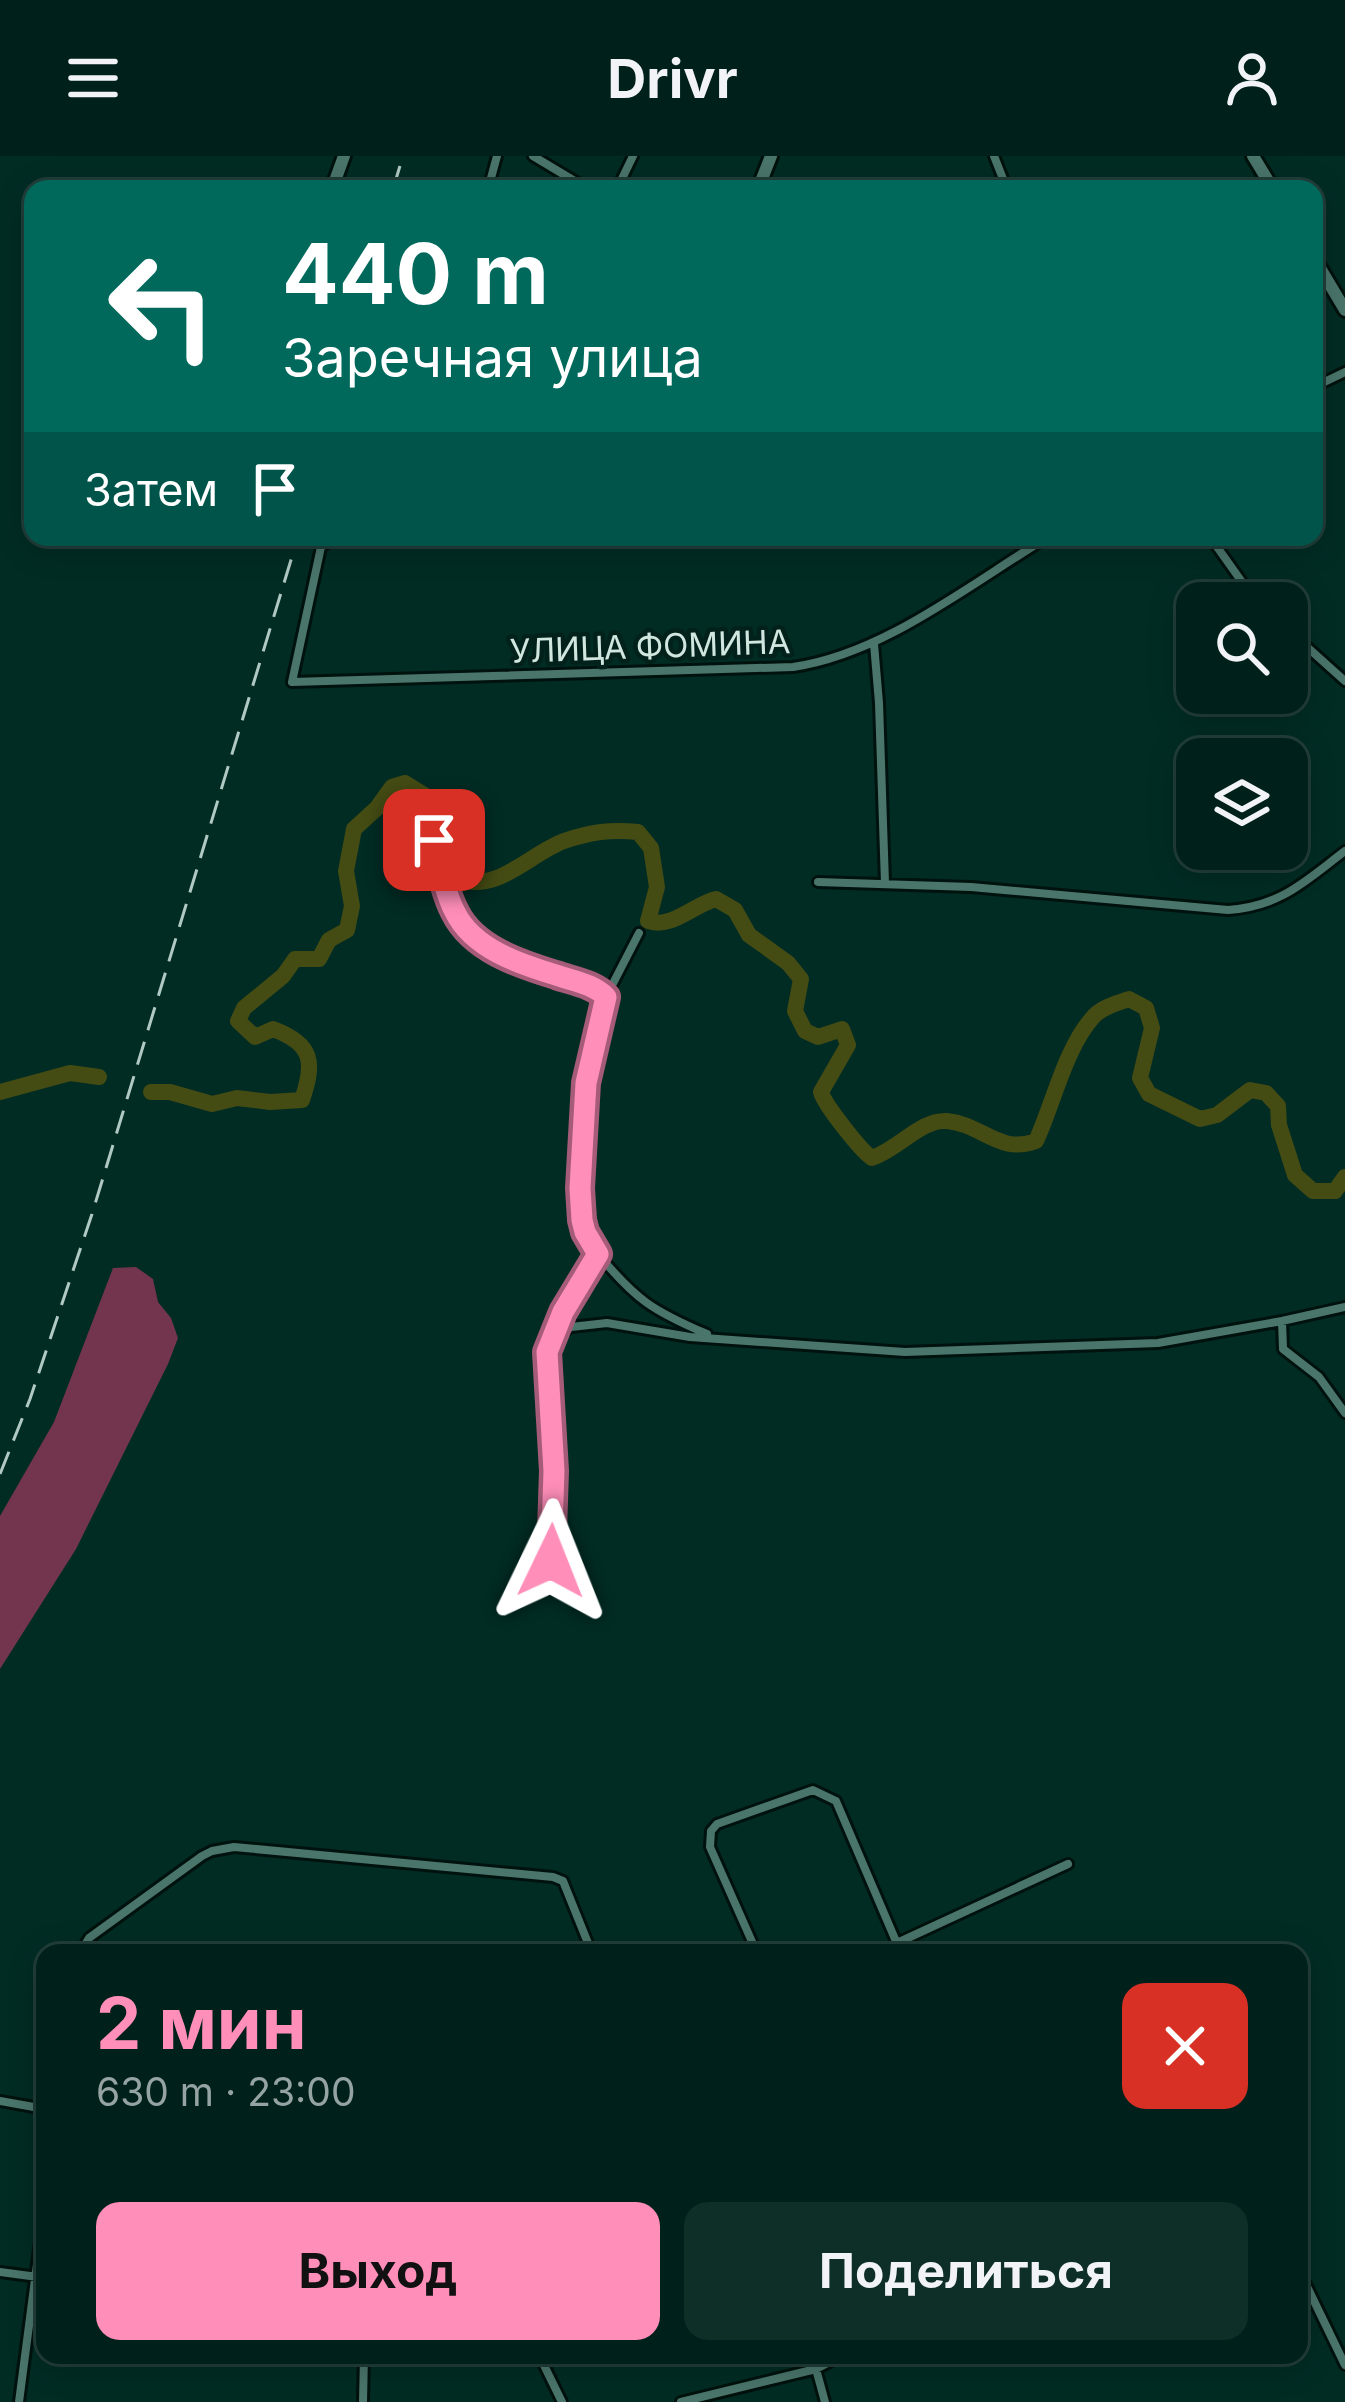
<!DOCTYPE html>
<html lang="ru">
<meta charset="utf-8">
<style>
body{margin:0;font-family:Inter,sans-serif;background:#0e2e28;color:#f1f3f6;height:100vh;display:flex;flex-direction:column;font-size:45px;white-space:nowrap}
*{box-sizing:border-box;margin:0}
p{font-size:39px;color:#95a3a3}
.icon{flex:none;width:66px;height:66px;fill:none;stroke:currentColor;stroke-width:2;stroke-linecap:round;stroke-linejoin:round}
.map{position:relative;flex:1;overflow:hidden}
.drawer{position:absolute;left:36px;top:1788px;width:1272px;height:420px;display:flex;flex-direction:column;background:#00211b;border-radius:24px;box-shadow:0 6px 30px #0003,0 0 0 3px #223e3a}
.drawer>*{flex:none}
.banner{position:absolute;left:24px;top:24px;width:1299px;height:366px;border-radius:24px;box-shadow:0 6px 30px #0003,0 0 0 3px #223e3a;background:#00695c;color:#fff;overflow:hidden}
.fabs{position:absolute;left:1176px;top:426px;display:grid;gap:24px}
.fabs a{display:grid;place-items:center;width:132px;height:132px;border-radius:24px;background:#00211b;box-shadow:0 6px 30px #0003,0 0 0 3px #223e3a;font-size:60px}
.pin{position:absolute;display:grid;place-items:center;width:102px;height:102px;color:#fff;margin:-51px;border-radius:24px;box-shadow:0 6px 18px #0006}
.me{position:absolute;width:132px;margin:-66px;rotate:2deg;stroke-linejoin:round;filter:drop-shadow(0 0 9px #0008)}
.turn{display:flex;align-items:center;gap:42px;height:252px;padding:0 60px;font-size:54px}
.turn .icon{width:156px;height:156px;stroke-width:2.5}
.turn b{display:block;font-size:84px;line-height:102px}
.then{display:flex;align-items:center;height:114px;padding:0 60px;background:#0003;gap:24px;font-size:45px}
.round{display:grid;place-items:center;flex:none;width:126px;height:126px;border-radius:24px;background:#0e2e28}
.overview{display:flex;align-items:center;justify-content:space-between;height:204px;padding:0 60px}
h1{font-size:72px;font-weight:700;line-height:90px;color:#ff8eb9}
.button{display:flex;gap:24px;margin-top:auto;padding:24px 60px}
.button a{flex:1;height:138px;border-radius:24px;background:#ff8eb9;color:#111;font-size:48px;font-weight:700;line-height:138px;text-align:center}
.button a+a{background:#0e2e28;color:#f1f3f6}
header{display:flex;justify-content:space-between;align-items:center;height:156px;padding:0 60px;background:#00211b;font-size:54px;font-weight:700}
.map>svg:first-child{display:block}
.green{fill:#73354e}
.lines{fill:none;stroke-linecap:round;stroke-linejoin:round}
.river{stroke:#444b13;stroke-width:16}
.street-casing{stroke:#00120d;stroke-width:14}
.secondary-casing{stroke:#00120d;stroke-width:18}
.street{stroke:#4a756a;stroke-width:8}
.secondary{stroke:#4a756a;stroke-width:12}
.rail{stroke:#b0c9c2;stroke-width:3;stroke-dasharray:24 12;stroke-linecap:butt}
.route-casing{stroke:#a65c78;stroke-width:30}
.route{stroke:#ff8eb9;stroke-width:21}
.labels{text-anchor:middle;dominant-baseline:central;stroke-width:9;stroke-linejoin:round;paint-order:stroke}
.street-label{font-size:33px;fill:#d0e6df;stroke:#01211a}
</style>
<header><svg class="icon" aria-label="menu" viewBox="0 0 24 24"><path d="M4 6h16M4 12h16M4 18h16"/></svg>Drivr<svg class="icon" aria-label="person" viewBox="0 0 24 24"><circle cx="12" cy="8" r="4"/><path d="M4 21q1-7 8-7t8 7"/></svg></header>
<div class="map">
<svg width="1345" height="2246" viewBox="0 0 1345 2246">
<rect width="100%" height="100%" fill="#002c24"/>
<path class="green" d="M136,1111L153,1123L158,1146L171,1162L178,1182L168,1208L76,1393L0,1513V1360L54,1266L113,1112Z"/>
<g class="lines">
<path class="river" d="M0,936L70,917L99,921
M151,936H170L212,948L237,942L270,946L302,944C315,906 313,888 273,873L255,881L238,865L244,852L283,820L295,803H319L329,784L347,774L352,750L346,715L354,673L377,652L392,631L405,627L434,645L461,723C497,737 531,697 564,685C590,676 611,673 638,676L651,692L657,731L648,765C672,773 691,750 716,743L735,754L749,779L788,807L801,823L795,855L805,875L818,881L842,873L848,889L821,936C824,948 861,995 872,1002C899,993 921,963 947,965C982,968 999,999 1036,985C1054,946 1065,892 1094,860C1103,851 1117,847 1129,843L1146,852L1152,872L1140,922L1149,938L1200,963L1217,959L1250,934L1266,937L1278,950L1279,969L1295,1019L1313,1035H1335L1345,1021"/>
<defs>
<path id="street" d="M533,0L588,33
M994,0L1007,33
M488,33L497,0
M617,33L633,0
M1314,231L1345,216
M337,381L321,391L292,526L793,511C884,498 970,428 1048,381
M1210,381L1242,426L1262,447
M1287,473L1345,525
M874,488L879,547L885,727
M434,684C440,708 444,735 455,756C473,793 520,808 556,819C573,825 594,828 606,841L586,927L580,1032L585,1075L598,1098L564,1156L547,1196L554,1315L551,1405
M818,726L971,731L1228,754C1281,750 1304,726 1345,695
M606,841L639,777
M598,1098C636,1144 653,1155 707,1178
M1282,1165L1283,1193L1319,1221L1345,1257
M554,1181L571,1171L607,1167L690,1181L905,1196L1158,1187L1282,1165L1345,1151
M897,1787L1068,1708
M80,1797L89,1782L202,1700L212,1695L234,1691L553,1721L563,1725L592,1797
M757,1797L710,1691L711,1675L717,1668L813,1634L836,1645L901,1797
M0,1945L45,1953
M1299,2114L1345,2209
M0,2116L45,2122
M539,2199L562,2246
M816,2213L825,2246
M19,2246L45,2047
M363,2246L364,2199
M681,2246L816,2213L843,2199"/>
<path id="secondary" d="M1253,0L1273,33
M332,33L344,0
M758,33L771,0
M1314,102L1345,154"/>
</defs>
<use href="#street" class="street-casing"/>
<use href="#secondary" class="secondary-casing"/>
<use href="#street" class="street"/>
<use href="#secondary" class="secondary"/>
<path class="rail" d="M393,33L403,0
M0,1318L30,1243L92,1058L298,381"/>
</g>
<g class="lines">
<defs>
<path id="route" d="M434,684C440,708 444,735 455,756C473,793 520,808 556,819C573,825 594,828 606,841L586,927L580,1032L582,1064L585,1076L598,1098L563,1156L547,1196L554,1315L551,1405"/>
</defs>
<use href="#route" class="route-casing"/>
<use href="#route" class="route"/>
</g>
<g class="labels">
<g class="street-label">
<text transform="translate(650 490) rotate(-2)">УЛИЦА ФОМИНА</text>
</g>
</g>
</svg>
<div class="fabs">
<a><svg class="icon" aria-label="search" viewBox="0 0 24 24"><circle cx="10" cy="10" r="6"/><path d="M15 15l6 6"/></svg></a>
<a><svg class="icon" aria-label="layers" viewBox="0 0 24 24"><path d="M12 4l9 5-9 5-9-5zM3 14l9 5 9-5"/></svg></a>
</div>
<div class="pin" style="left:434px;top:684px;background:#d93025"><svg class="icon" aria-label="arrive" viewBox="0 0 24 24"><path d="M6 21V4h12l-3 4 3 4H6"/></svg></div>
<svg class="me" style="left:551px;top:1405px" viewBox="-20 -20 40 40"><path d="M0-17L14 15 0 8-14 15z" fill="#ff8eb9" stroke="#fff" stroke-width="4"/></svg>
<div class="banner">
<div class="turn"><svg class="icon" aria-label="left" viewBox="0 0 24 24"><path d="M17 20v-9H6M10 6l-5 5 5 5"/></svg><div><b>440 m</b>Заречная улица</div></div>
<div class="then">Затем<svg class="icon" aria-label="arrive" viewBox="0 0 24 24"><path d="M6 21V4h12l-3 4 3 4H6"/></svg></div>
</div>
<section class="drawer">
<div class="overview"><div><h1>2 мин</h1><p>630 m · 23:00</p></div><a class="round" style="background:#d93025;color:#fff"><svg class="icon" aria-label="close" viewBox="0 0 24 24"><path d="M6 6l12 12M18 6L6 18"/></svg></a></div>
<div class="button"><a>Выход</a><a>Поделиться</a></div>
</section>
</div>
